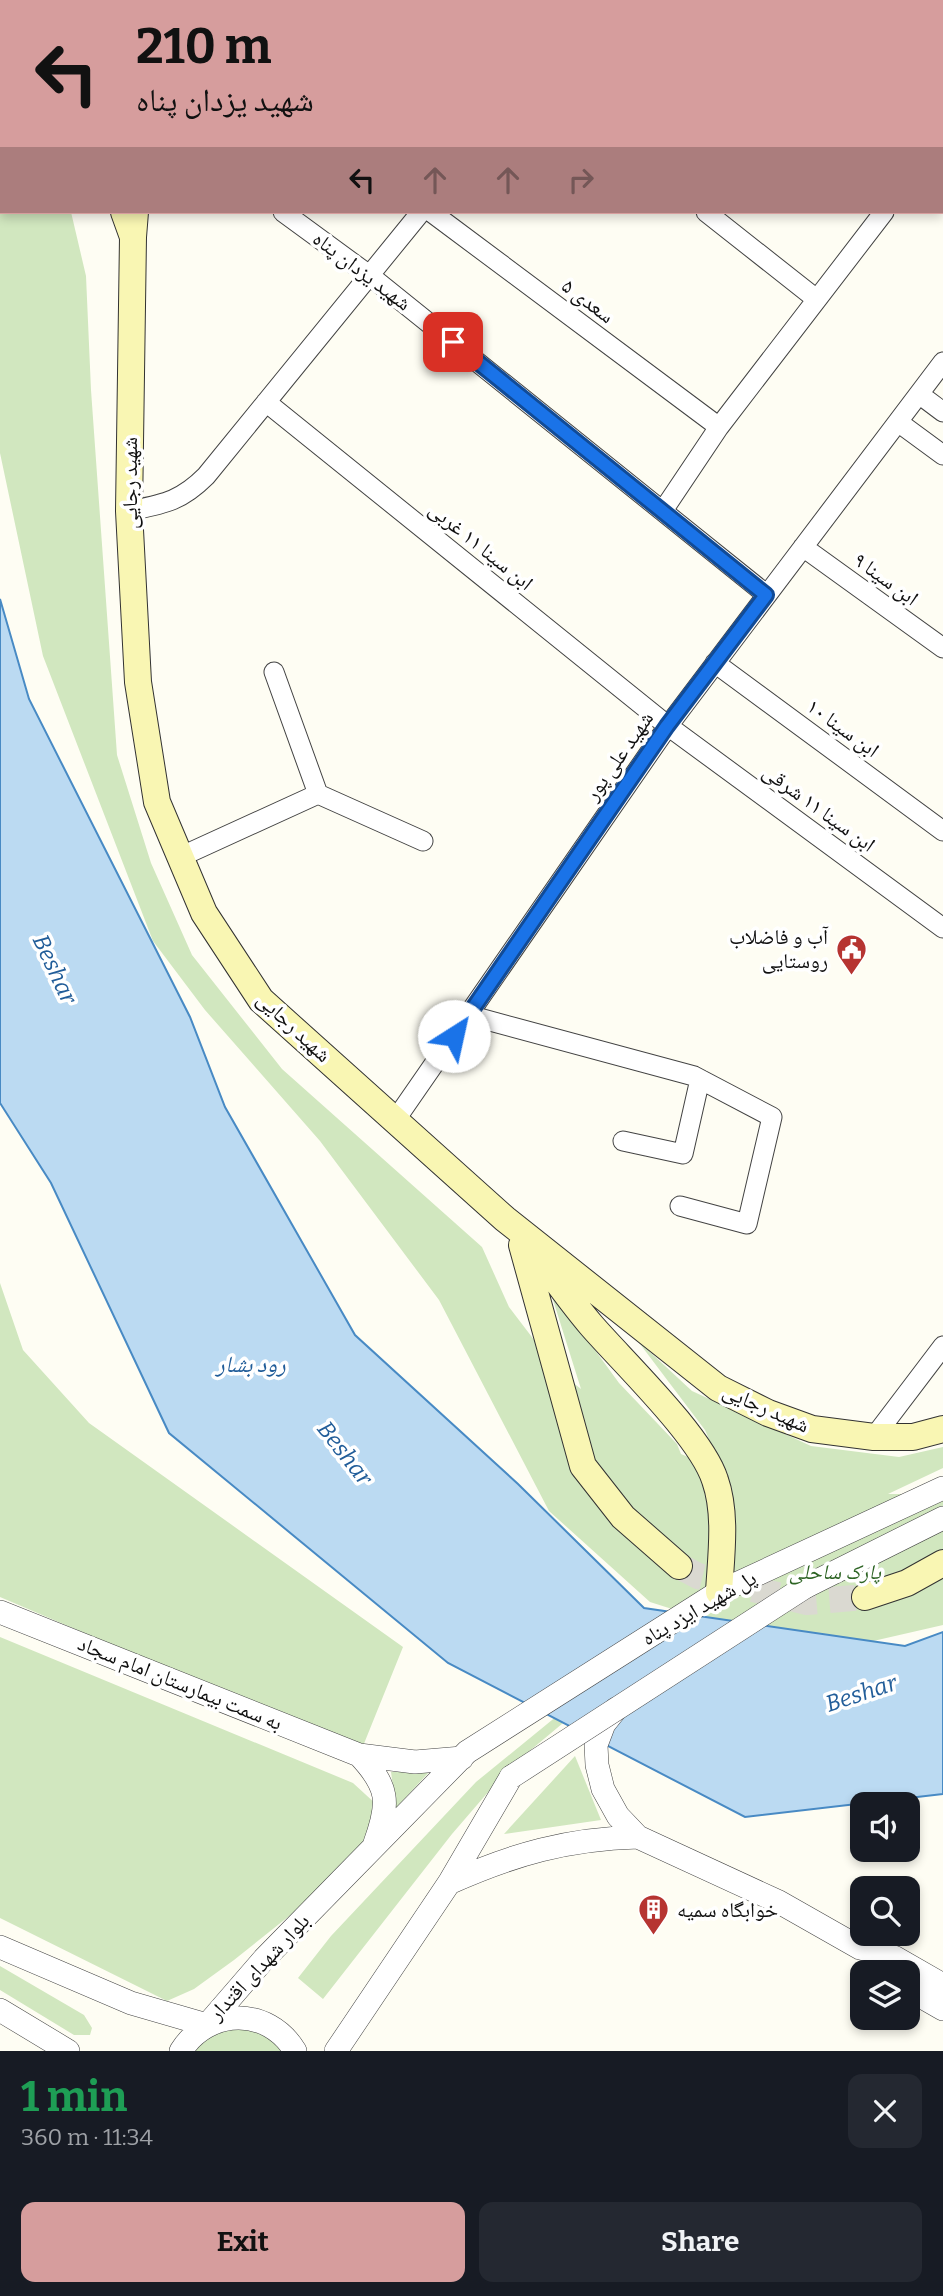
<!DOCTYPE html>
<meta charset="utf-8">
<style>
body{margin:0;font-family:Bitter,"Noto Naskh Arabic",serif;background:#242831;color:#f1f3f6;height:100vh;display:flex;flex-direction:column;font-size:26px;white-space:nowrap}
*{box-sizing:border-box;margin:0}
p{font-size:23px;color:#9ea1a6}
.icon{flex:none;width:38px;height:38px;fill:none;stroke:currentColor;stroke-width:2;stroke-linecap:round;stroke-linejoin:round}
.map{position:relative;height:2051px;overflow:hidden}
.side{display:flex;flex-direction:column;background:#171b24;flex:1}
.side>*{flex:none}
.top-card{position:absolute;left:0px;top:0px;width:943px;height:214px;box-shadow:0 4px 10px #0003;background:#d69d9d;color:#111;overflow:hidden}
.fabs{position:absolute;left:850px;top:1792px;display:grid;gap:14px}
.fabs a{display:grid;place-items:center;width:70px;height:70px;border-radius:14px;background:#171b24;box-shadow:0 4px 10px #0003;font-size:35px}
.pin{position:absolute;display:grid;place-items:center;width:60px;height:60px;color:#fff;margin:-30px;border-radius:14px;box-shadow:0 4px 10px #0006}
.me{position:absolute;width:77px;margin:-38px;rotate:35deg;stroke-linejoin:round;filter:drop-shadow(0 0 5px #0008)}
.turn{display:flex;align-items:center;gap:24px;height:147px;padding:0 21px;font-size:32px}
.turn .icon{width:91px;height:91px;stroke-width:2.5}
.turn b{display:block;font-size:49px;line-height:60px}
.lanes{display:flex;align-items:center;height:66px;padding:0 21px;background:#0003;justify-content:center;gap:35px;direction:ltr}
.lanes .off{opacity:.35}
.round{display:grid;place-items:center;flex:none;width:74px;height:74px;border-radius:14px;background:#242831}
.overview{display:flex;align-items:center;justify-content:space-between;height:119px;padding:0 21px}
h1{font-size:42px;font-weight:700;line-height:52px;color:#1e9e55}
.primary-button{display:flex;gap:14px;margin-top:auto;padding:14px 21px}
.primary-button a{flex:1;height:80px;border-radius:14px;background:#d69d9d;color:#111;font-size:28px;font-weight:700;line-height:80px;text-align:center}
.primary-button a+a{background:#242831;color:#f1f3f6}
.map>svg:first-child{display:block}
.green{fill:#d1e7bf}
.water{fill:#bbdaf2;stroke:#488ac4;stroke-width:2}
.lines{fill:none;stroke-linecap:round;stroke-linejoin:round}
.secondary-tunnel{stroke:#dad9d1;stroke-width:26;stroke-dasharray:26 13;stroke-linecap:butt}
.minor-casing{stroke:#434343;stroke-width:21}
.tertiary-casing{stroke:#434343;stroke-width:24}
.secondary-casing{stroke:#323232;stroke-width:28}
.minor{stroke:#fff;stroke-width:19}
.tertiary{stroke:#fff;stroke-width:23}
.secondary{stroke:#f9f6b3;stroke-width:26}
.tertiary-bridge-casing{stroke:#434343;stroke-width:24;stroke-linecap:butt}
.tertiary-bridge{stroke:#fff;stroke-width:23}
.route-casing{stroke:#114b97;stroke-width:18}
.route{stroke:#1a73e8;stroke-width:12}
.labels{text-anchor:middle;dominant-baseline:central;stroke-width:7;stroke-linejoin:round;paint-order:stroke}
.street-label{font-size:21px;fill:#101010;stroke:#fff}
.poi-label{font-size:21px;fill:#101010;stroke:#fff;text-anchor:end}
.park-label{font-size:21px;font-style:italic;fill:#2d6424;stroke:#fff}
.water-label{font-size:23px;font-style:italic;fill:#215d99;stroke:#fff}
</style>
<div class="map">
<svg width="943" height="2051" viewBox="0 0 943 2051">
<rect width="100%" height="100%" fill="#fefdf3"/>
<path class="green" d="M0,59L2,212H71L86,276L91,390L117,755L151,863L192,955L282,1069L482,1247L509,1307L557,1370L581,1389L549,1287L619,1383L677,1444L681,1454L723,1472L705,1430L637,1340L692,1391L811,1446L899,1457L943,1447V1468L888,1494H943V1625L581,1708L508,1769L452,1834L323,1999L298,1978L331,1936L476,1782L574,1702L691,1615L650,1602L549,1511L439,1300L320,1141L205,1010L153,941L43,656L0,453Z
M0,1283L23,1350L89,1423L403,1647L361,1751L0,1597Z
M0,1637L353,1783L401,1827L234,1960L194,1989L167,2001L0,1918Z
M575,1756L601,1820L504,1834Z
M430,1771L396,1808L391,1772Z
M0,1966L84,2015L92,2028L90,2035H74L0,1990Z
M231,2026L267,2034L285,2051H191L197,2042Z"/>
<path class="water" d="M0,599L29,699L190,1017L225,1107L355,1335L518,1484L644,1608L905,1646L943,1632V1794L745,1817L448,1663L169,1433L51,1183L0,1103Z"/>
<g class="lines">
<path class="secondary-tunnel" d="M679,1566L698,1576L807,1602L865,1597"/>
<defs>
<path id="minor" d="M296,0L299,2
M563,0L565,2
M688,0L690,2
M938,0L940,2
M942,140L943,138
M283,212L369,275L767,595
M431,212L719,427
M706,212L815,298
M919,394L943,412
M266,402L668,726L943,928
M898,422L943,455
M664,509L719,427L884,212
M129,511C163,504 180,502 206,476L421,212
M803,547L943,648
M715,663L943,831
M318,794L423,841
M180,857L318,794L274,672
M468,1015L694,1076L772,1117L747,1224L680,1206
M396,1119L668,726L943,362
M623,1141L683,1154L700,1079
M874,1437L943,1346"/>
<path id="tertiary" d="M805,1587L943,1518
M0,1612L359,1755L415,1762L462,1758
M616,1709L604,1724L596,1745L597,1765L603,1789L618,1816L638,1837L779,1902L860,1948L894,1957L943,1985
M359,1755C389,1787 390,1802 375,1843
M449,1883C514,1854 567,1839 638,1837
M0,1947L131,2003L207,2025L264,1959L467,1752L719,1592L943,1488
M908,1989L943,2009
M0,2010L68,2051
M181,2051C208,2008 268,2006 295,2051
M336,2051L449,1883L511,1777"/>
<path id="secondary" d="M7,0L9,2
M124,212L133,237L135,212
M133,237L129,511L138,682L157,802L204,913L261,1000L505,1219L718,1388L768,1413L812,1429L874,1437H913L943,1429
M522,1245L583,1466L623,1517L679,1566
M542,1261C558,1283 574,1305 591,1325C623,1362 701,1436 715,1480C727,1514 721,1556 719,1592
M865,1597L907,1583L943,1563"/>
</defs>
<use href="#minor" class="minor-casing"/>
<use href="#tertiary" class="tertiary-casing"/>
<use href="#secondary" class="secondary-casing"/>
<use href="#minor" class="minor"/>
<use href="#tertiary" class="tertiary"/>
<use href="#secondary" class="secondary"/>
<defs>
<path id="tertiary-bridge" d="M511,1777L805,1587"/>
</defs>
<use href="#tertiary-bridge" class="tertiary-bridge-casing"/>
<use href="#tertiary-bridge" class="tertiary-bridge"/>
</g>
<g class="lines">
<defs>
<path id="route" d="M453,342L766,595L667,726L454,1036"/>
</defs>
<use href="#route" class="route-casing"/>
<use href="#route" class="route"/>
</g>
<defs>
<symbol id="civic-pin" viewBox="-11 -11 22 30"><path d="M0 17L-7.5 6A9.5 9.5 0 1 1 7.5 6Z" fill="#b63431" stroke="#fff"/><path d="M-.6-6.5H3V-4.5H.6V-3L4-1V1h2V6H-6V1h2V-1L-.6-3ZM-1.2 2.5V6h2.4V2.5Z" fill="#fff"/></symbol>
<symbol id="building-pin" viewBox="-11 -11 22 30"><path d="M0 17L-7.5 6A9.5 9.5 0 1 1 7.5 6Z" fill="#b63431" stroke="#fff"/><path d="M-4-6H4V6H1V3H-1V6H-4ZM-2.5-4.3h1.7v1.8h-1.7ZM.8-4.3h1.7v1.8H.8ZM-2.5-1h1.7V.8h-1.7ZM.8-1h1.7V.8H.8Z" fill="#fff"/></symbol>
</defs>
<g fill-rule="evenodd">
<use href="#civic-pin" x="834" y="932" width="35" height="47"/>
<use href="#building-pin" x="636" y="1892" width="35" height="47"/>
</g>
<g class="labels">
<g class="street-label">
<text transform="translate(362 271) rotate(37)">شهید یزدان پناه</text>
<text transform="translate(588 301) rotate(37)">سعدی ۵</text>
<text transform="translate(130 483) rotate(-90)">شهید رجایی</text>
<text transform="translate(481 546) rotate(39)">ابن سینا ۱۱ غربی</text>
<text transform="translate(886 579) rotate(36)">ابن سینا ۹</text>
<text transform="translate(843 728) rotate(36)">ابن سینا ۱۰</text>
<text transform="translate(619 756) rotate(-55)">شهید علی پور</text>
<text transform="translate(819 808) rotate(36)">ابن سینا ۱۱ شرقی</text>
<text transform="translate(294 1027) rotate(43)">شهید رجایی</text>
<text transform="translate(766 1408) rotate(24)">شهید رجایی</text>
<text transform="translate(699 1608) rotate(-30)">پل شهید ایزد پناه</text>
<text transform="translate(180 1683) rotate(22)">به سمت بیمارستان امام سجاد</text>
<text transform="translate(259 1967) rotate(-47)">بلوار شهدای اقتدار</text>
</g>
<g class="poi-label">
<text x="828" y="937">آب و فاضلاب<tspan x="828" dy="24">روستایی</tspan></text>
<text x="677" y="1910" text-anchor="start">خوابگاه سمیه</text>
</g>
<g class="park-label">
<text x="835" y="1572">پارک ساحلی</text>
</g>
<g class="water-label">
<text transform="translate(55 969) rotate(65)">Beshar</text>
<text x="251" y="1364">رود بشار</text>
<text transform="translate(345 1453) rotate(52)">Beshar</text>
<text transform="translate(861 1693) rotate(-18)">Beshar</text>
</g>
</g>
</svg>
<div class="fabs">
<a><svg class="icon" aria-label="sound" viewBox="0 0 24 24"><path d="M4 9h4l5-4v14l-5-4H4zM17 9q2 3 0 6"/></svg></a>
<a><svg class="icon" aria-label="search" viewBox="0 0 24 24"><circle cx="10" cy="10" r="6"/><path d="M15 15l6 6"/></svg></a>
<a><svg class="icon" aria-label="layers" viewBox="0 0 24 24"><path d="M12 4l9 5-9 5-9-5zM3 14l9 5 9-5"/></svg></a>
</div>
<div class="pin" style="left:453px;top:342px;background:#d93025"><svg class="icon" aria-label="arrive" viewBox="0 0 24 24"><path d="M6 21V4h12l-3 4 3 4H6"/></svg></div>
<svg class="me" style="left:454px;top:1036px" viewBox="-20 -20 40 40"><circle r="19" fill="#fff"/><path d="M0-13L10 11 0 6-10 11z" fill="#1a73e8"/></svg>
<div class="top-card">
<div class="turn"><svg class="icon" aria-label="left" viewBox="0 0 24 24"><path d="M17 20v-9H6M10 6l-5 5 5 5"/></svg><div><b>210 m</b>شهید یزدان پناه</div></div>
<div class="lanes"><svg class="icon" aria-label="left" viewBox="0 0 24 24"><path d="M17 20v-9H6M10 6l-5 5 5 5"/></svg><svg class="icon off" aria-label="ahead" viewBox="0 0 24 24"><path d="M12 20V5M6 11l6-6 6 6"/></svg><svg class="icon off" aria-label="ahead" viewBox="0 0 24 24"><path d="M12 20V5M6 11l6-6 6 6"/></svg><svg class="icon off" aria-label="right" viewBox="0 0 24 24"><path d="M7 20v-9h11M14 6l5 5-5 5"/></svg></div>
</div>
</div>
<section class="side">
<div class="overview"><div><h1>1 min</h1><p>360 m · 11:34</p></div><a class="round"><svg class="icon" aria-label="close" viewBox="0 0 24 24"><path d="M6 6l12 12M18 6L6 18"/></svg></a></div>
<div class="primary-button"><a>Exit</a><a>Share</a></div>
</section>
